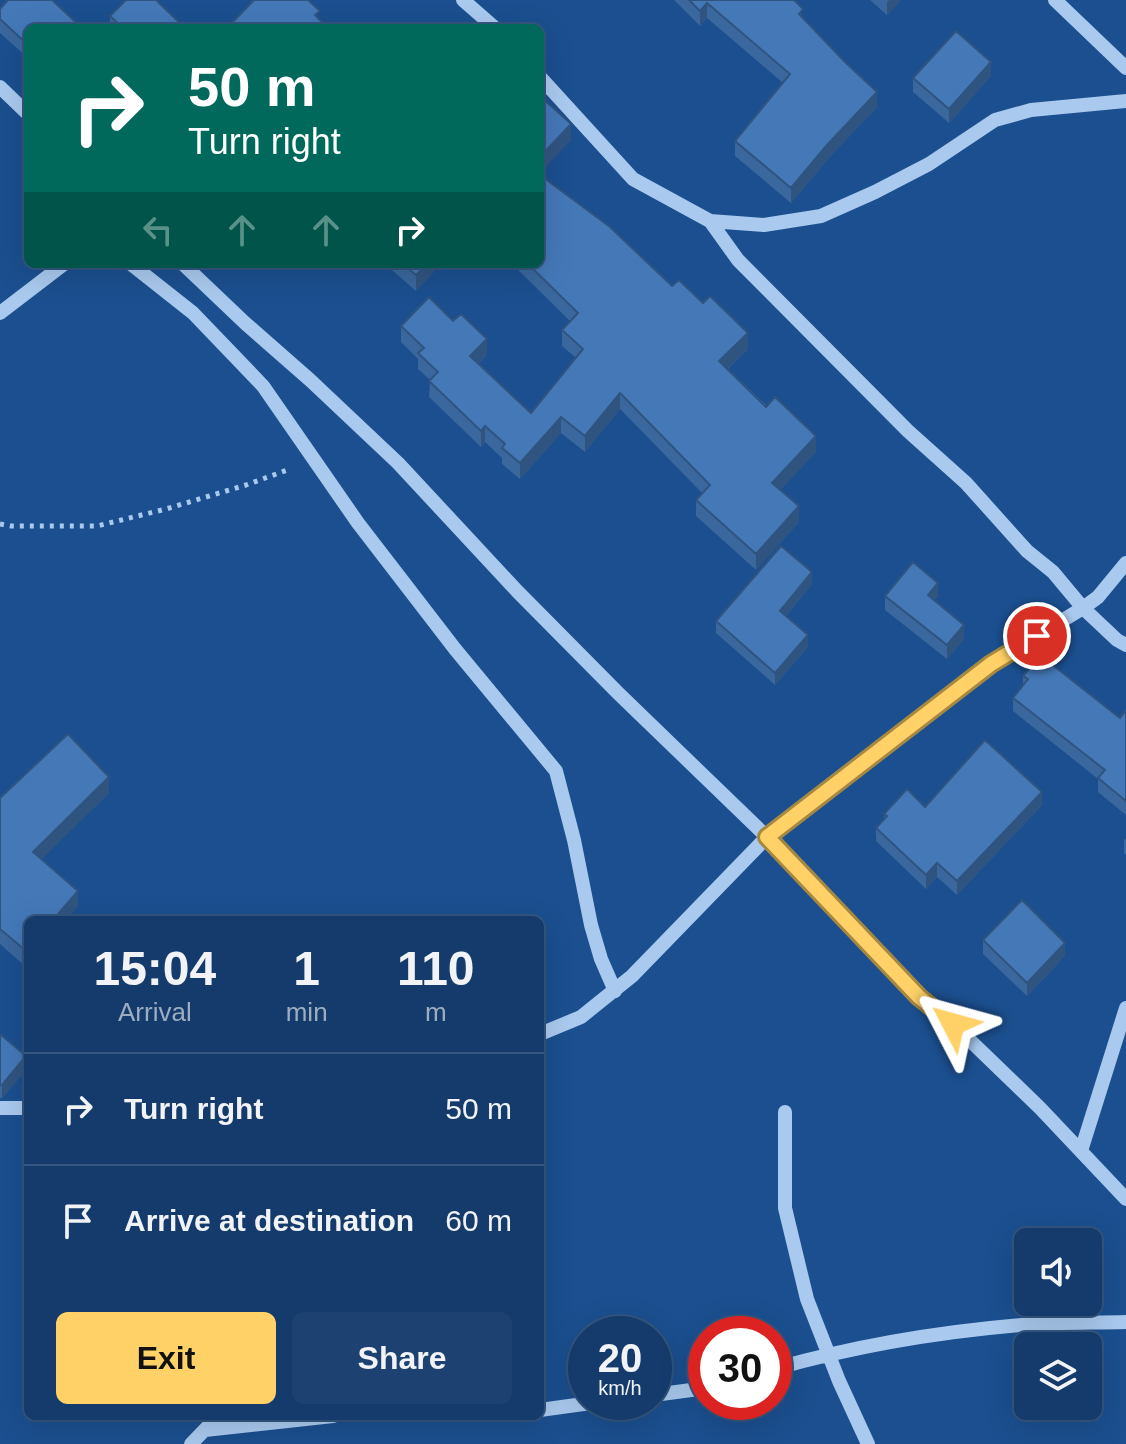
<!DOCTYPE html>
<style>
body{margin:0;font-family:Helvetica,sans-serif;background:#1d4271;color:#f1f3f6;height:100vh;display:flex;flex-direction:column;font-size:30px;white-space:nowrap}
*{box-sizing:border-box;margin:0}
p{font-size:26px;color:#9dadc1}
.icon{flex:none;width:44px;height:44px;fill:none;stroke:currentColor;stroke-width:2;stroke-linecap:round;stroke-linejoin:round}
.map{position:relative;flex:1;overflow:hidden}
.sheet{position:absolute;left:24px;top:916px;width:520px;height:504px;display:flex;flex-direction:column;background:#143b6b;border-radius:12px;box-shadow:0 8px 32px #0002,0 0 0 2px #33557e}
.sheet>*{flex:none}
.hud{position:absolute;left:24px;top:24px;width:520px;height:244px;border-radius:12px;box-shadow:0 8px 32px #0002,0 0 0 2px #33557e;background:#00695c;color:#fff;overflow:hidden}
.fabs{position:absolute;left:1014px;top:1228px;display:grid;gap:16px}
.fabs a{display:grid;place-items:center;width:88px;height:88px;border-radius:12px;background:#143b6b;box-shadow:0 8px 32px #0002,0 0 0 2px #33557e;font-size:40px}
.speed{position:absolute;left:568px;top:1316px;display:flex;gap:16px;font-size:40px;font-weight:700;text-align:center}
.speed>*{display:grid;place-content:center;width:104px;height:104px;border-radius:50%;background:#143b6b;box-shadow:0 8px 32px #0002,0 0 0 2px #33557e;line-height:1}
.speed small{font-size:20px;font-weight:400}
.speed .limit{border:12px solid #d22;background:#fff;color:#111}
.pin{position:absolute;display:grid;place-items:center;width:68px;height:68px;color:#fff;margin:-34px;border:4px solid #fff;border-radius:50%;box-shadow:0 2px 8px #0007}
.me{position:absolute;width:88px;margin:-44px;rotate:309deg;stroke-linejoin:round;filter:drop-shadow(0 0 6px #0008)}
.turn{display:flex;align-items:center;gap:28px;height:168px;padding:0 32px;font-size:36px}
.turn .icon{width:104px;height:104px;stroke-width:2.5}
.turn b{display:block;font-size:56px;line-height:68px}
.lanes{display:flex;align-items:center;height:76px;padding:0 32px;background:#0003;justify-content:center;gap:40px;direction:ltr}
.lanes .off{opacity:.35}
.eta{display:flex;justify-content:space-evenly;align-items:center;height:136px;text-align:center}
.eta b{font-size:48px;font-weight:700;line-height:56px}
.button{display:flex;gap:16px;margin-top:auto;padding:16px 32px}
.button a{flex:1;height:92px;border-radius:12px;background:#ffd166;color:#111;font-size:32px;font-weight:700;line-height:92px;text-align:center}
.button a+a{background:#1d4271;color:#f1f3f6}
ul{padding:0;list-style:none}
li{display:flex;align-items:center;gap:24px;height:112px;padding:0 32px;border-top:2px solid #33557e}
li div{flex:1}
li b{display:block;font-size:30px}
li em{font-style:normal}
.map>svg:first-child{display:block}
.lines{fill:none;stroke-linecap:round;stroke-linejoin:round}
.path{stroke:#a9c9ee;stroke-width:5;stroke-dasharray:4 6;stroke-linecap:butt}
.minor{stroke:#a9c9ee;stroke-width:14}
.wall{fill:#3a679d}
.shaded-wall{fill:#305480}
.building{fill:#4478b7;stroke:#305480;stroke-width:2}
.route-casing{stroke:#a68842;stroke-width:20}
.route{stroke:#ffd166;stroke-width:14}
</style>
<div class="map">
<svg width="1126" height="1444" viewBox="0 0 1126 1444">
<rect width="100%" height="100%" fill="#1b4f8f"/>
<g class="lines">
<path class="path" d="M0,524L11,526H97L166,509L246,485L290,469"/>
<path class="minor" d="M463,0L495,28
M1055,0L1126,68
M540,77L633,179L710,221L738,260L908,431L966,483L1027,551L1053,572L1083,608L1117,640L1126,645
M0,87L28,114
M710,221L764,225L821,216L875,192L929,164L995,120L1031,110L1126,101
M131,264L193,313L263,386L358,523L455,649L556,771L574,840L591,925L601,959L615,991
M183,264L245,323L310,380L398,463L517,591L618,693L767,837L919,997L953,1024L1040,1108L1126,1199
M0,313L64,264
M540,1034L581,1017L632,976L767,837L991,664L1083,608L1098,597L1126,563
M0,1108H28
M785,1112V1208L807,1299L839,1381L868,1444
M1081,1151L1126,1008
M774,1369C855,1346 938,1332 1022,1325C1056,1322 1091,1323 1126,1322
M654,1395L706,1388
M540,1410L598,1402
M205,1430L333,1416
M191,1444L218,1416"/>
</g>
<path class="wall" d="M674,0H794L803,19L877,107L827,160L791,203L735,156V141L783,83L707,18L700,26Z
M870,0H901L887,15Z
M0,9L28,28V58L0,33Z
M110,16L185,28H110Z
M991,76L949,123L913,92V78Z
M385,264H441L416,291Z
M512,264H540L672,286L748,349L728,369L816,452L780,490L799,522L756,570L696,516V500L702,493L620,409L585,452L561,433L520,479L502,464V458L485,442L481,447L429,397L430,380L418,369V359L401,342V326L487,355L478,364L531,413L576,358L562,346V330L570,321Z
M812,584L786,616L808,647L775,685L716,633V621Z
M885,596H938L934,600L964,639L947,659L885,610Z
M1023,676L1120,718L1126,710V815L1098,792V779L1013,711V698L1023,685Z
M109,793L41,859L78,906L66,920H28V964L26,967L0,944V798Z
M1042,805L957,895L937,877L926,889L876,841V828L884,820V814L925,807Z
M1126,838V855L1124,853V840Z
M983,940L1065,956L1027,996L983,954Z
M0,1034L26,1070L2,1098H0Z"/>
<path class="shaded-wall" d="M889,0H901L887,15V2Z
M707,3V18L700,26V11Z
M991,62V76L949,123V109Z
M877,92V107L827,160L791,203V188L827,145Z
M571,124V140L540,173V157Z
M427,264H441L416,291V275Z
M748,333V349L719,377V361Z
M487,339V355L470,372V356Z
M620,393V409L585,452V436Z
M561,417V433L520,479V463Z
M485,426V442L481,447V431Z
M816,436V452L772,499V483Z
M799,506V522L756,570V554Z
M812,572V584L780,623V611Z
M938,583V596L928,608V595Z
M964,625V639L947,659V645Z
M808,635V647L775,685V673Z
M109,777V793L33,868V852Z
M1042,792V805L957,895V881Z
M937,863V877L926,889V875Z
M78,891V906L66,920H53Z
M1065,943V956L1027,996V983Z
M28,949V964L26,967V951Z
M26,1056V1070L2,1098V1085Z"/>
<path class="building" d="M8,0H52L82,28H28V45L0,19V9Z
M126,0H156L185,28H123L110,16Z
M254,0H308L320,11L315,15L328,28H227Z
M689,0H794L803,9L799,14L845,62L877,92L827,145L791,188L735,141L790,74L707,3L700,11Z
M956,31L991,62L949,109L913,78Z
M540,96L571,124L540,157Z
M540,175L610,227L672,286L679,280L703,303L710,296L748,333L719,361L766,407L775,397L816,436L772,483L799,506L756,554L696,500L710,485L620,393L585,436L561,417L520,463L502,448L505,444L485,426L481,431L429,381L438,372L418,353L424,348L401,326L429,297L453,321L461,314L487,339L470,356L531,413L583,349L562,330L578,313L528,264H540Z
M403,264H427L416,275Z
M781,546L812,572L780,611L808,635L775,673L716,621Z
M913,562L938,583L928,595L964,625L947,645L885,596Z
M1040,655L1120,718L1126,710V801L1098,778L1105,770L1013,698L1028,679L1023,676Z
M68,734L109,777L33,852L78,891L53,920H28V949L26,951L0,929V798Z
M985,740L1042,792L957,881L937,863L926,875L876,828L887,816L884,814L907,789L925,807Z
M1022,900L1065,943L1027,983L983,940Z
M0,1034L26,1056L2,1085H0Z"/>
<g class="lines">
<defs>
<path id="route" d="M953,1024L919,997L767,837L991,664L1037,636"/>
</defs>
<use href="#route" class="route-casing"/>
<use href="#route" class="route"/>
</g>
</svg>
<div class="fabs">
<a><svg class="icon" aria-label="sound" viewBox="0 0 24 24"><path d="M4 9h4l5-4v14l-5-4H4zM17 9q2 3 0 6"/></svg></a>
<a><svg class="icon" aria-label="layers" viewBox="0 0 24 24"><path d="M12 4l9 5-9 5-9-5zM3 14l9 5 9-5"/></svg></a>
</div>
<div class="speed"><div>20<small>km/h</small></div><div class="limit">30</div></div>
<div class="pin" style="left:1037px;top:636px;background:#d93025"><svg class="icon" aria-label="arrive" viewBox="0 0 24 24"><path d="M6 21V4h12l-3 4 3 4H6"/></svg></div>
<svg class="me" style="left:953px;top:1024px" viewBox="-20 -20 40 40"><path d="M0-17L14 15 0 8-14 15z" fill="#ffd166" stroke="#fff" stroke-width="4"/></svg>
<div class="hud">
<div class="turn"><svg class="icon" aria-label="right" viewBox="0 0 24 24"><path d="M7 20v-9h11M14 6l5 5-5 5"/></svg><div><b>50 m</b>Turn right</div></div>
<div class="lanes"><svg class="icon off" aria-label="left" viewBox="0 0 24 24"><path d="M17 20v-9H6M10 6l-5 5 5 5"/></svg><svg class="icon off" aria-label="ahead" viewBox="0 0 24 24"><path d="M12 20V5M6 11l6-6 6 6"/></svg><svg class="icon off" aria-label="ahead" viewBox="0 0 24 24"><path d="M12 20V5M6 11l6-6 6 6"/></svg><svg class="icon" aria-label="right" viewBox="0 0 24 24"><path d="M7 20v-9h11M14 6l5 5-5 5"/></svg></div>
</div>
<section class="sheet">
<div class="eta">
<div><b>15:04</b><p>Arrival</p></div>
<div><b>1</b><p>min</p></div>
<div><b>110</b><p>m</p></div>
</div>
<ul>
<li><svg class="icon" aria-label="right" viewBox="0 0 24 24"><path d="M7 20v-9h11M14 6l5 5-5 5"/></svg><div><b>Turn right</b></div><em>50 m</em></li>
<li><svg class="icon" aria-label="arrive" viewBox="0 0 24 24"><path d="M6 21V4h12l-3 4 3 4H6"/></svg><div><b>Arrive at destination</b></div><em>60 m</em></li>
</ul>
<div class="button"><a>Exit</a><a>Share</a></div>
</section>
</div>
